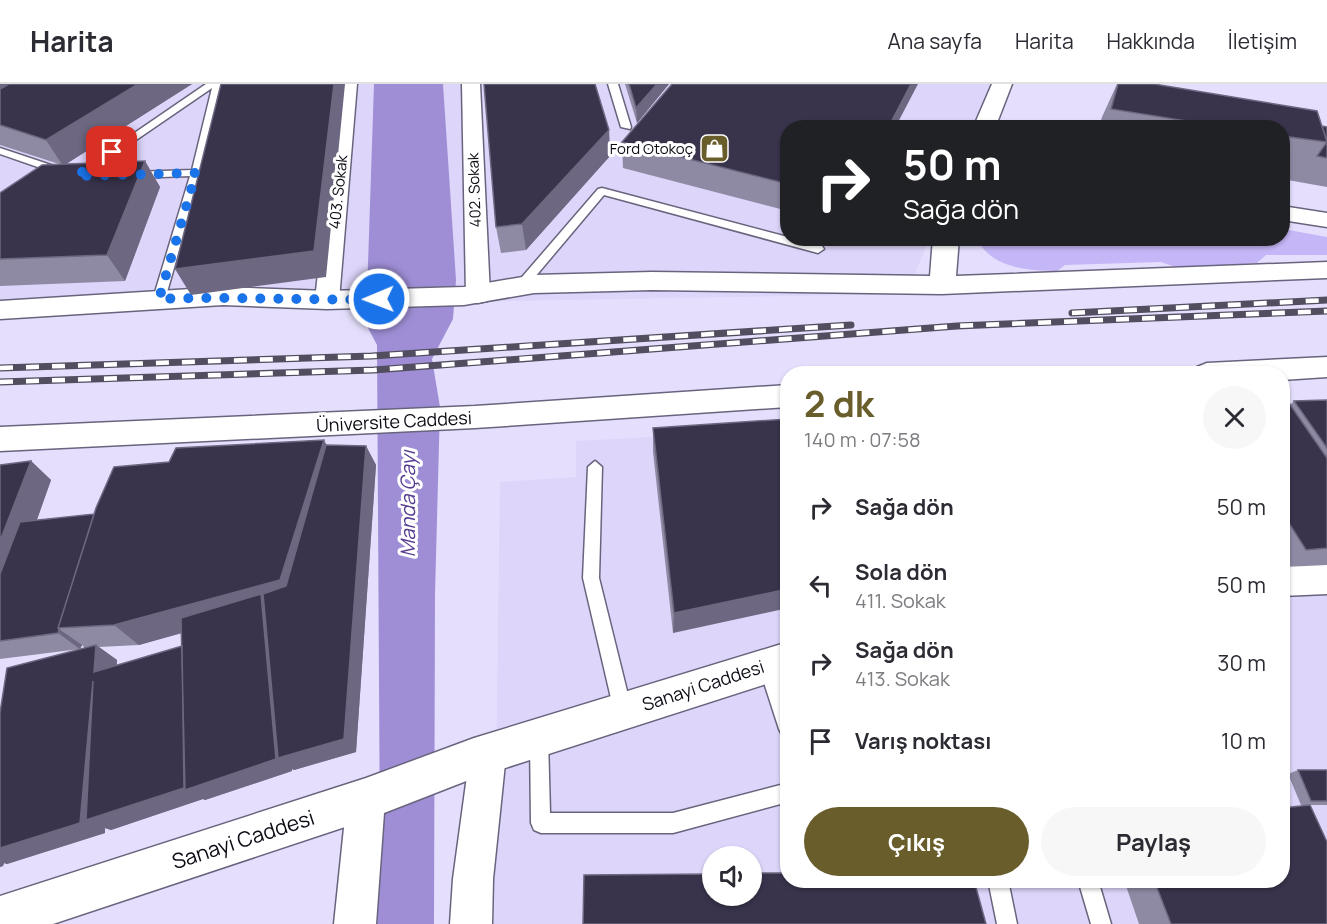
<!DOCTYPE html>
<html lang="tr">
<meta charset="utf-8">
<style>
body{margin:0;font-family:Manrope,sans-serif;background:#f7f7f7;color:#2b2b33;height:100vh;display:flex;flex-direction:column;font-size:22px;white-space:nowrap}
*{box-sizing:border-box;margin:0}
p{font-size:20px;color:#7c7c81}
.icon{flex:none;width:33px;height:33px;fill:none;stroke:currentColor;stroke-width:2;stroke-linecap:round;stroke-linejoin:round}
.map{position:relative;flex:1;overflow:hidden}
.sheet{position:absolute;left:780px;top:282px;width:510px;height:522px;display:flex;flex-direction:column;background:#fff;border-radius:24px;box-shadow:0 2px 4px #0004}
.sheet>*{flex:none}
.banner{position:absolute;left:780px;top:36px;width:510px;height:126px;border-radius:24px;box-shadow:0 2px 4px #0004;background:#202124;color:#fff;overflow:hidden}
.fabs{position:absolute;left:702px;top:762px;display:grid;gap:12px}
.fabs a{display:grid;place-items:center;width:60px;height:60px;border-radius:50%;background:#fff;box-shadow:0 2px 4px #0004;font-size:30px}
.pin{position:absolute;display:grid;place-items:center;width:51px;height:51px;color:#fff;margin:-26px;border-radius:12px;box-shadow:0 3px 9px #0006}
.me{position:absolute;width:66px;margin:-33px;rotate:269deg;stroke-linejoin:round;filter:drop-shadow(0 0 4px #0008)}
.turn{display:flex;align-items:center;gap:21px;height:126px;padding:0 24px;font-size:27px}
.turn .icon{width:78px;height:78px;stroke-width:2.5}
.turn b{display:block;font-size:42px;line-height:51px}
.round{display:grid;place-items:center;flex:none;width:63px;height:63px;border-radius:32px;background:#f7f7f7}
.head{display:flex;align-items:center;justify-content:space-between;height:102px;padding:0 24px}
h1{font-size:36px;font-weight:700;line-height:45px;color:#695e2b}
.action{display:flex;gap:12px;margin-top:auto;padding:12px 24px}
.action a{flex:1;height:69px;border-radius:36px;background:#695e2b;color:#fff;font-size:24px;font-weight:700;line-height:69px;text-align:center}
.action a+a{background:#f7f7f7;color:#2b2b33}
ul{padding:0;list-style:none}
li{display:flex;align-items:center;gap:18px;height:78px;padding:0 24px}
li div{flex:1}
li b{display:block;font-size:22px}
li em{font-style:normal}
header{display:flex;align-items:center;gap:36px;box-sizing:border-box;height:84px;padding:0 30px;background:#fff;border-bottom:2px solid #e1e1e2}
header strong{font-size:28px}
nav{display:flex;gap:33px;margin-inline-start:auto;font-size:21px}
.map>svg:first-child{display:block}
.built{fill:#ddd5fa;fill-rule:evenodd}
.green{fill:#c5b6f7}
.water{fill:#9f8ed6}
.lines{fill:none;stroke-linecap:round;stroke-linejoin:round}
.lane-casing{stroke:#69647d;stroke-width:3}
.street-casing{stroke:#69647d;stroke-width:3}
.secondary-casing{stroke:#69647d;stroke-width:3}
.lane{fill:#fff;fill-rule:evenodd}
.street{fill:#fff;fill-rule:evenodd}
.secondary{fill:#fff;fill-rule:evenodd}
.rail-casing{stroke:#524e5f;stroke-width:7}
.rail{stroke:#fff;stroke-width:4.5;stroke-dasharray:13;stroke-linecap:butt}
.wall{fill:#8f8aa4;fill-rule:evenodd}
.shaded-wall{fill:#6d6781}
.building{fill:#39344c;stroke:#6d6781;stroke-width:1.5}
.route{stroke:#1a73e8;stroke-width:10;stroke-dasharray:0 18}
.labels{text-anchor:middle;dominant-baseline:central;stroke-width:6;stroke-linejoin:round;paint-order:stroke}
.far-poi-label{font-size:15px;fill:#0c0a14;stroke:#fff;text-anchor:end}
.far-street-label{font-size:15px;fill:#0c0a14;stroke:#fff}
.street-label{font-size:18px;fill:#0c0a14;stroke:#fff}
.water-label{font-size:20px;font-style:italic;fill:#563c90;stroke:#fff}
.near-street-label{font-size:21px;fill:#0c0a14;stroke:#fff}
</style>
<header>
<strong>Harita</strong>
<nav><a>Ana sayfa</a><a>Harita</a><a>Hakkında</a><a>İletişim</a></nav>
</header>
<div class="map">
<svg width="1327" height="840" viewBox="0 0 1327 840">
<rect width="100%" height="100%" fill="#e5dffd"/>
<path class="built" d="M0,0H993L975,43L788,44V154L929,155L907,210L0,226Z
M1327,317V840H494L500,398L576,393V357L787,346L788,796H1282L1283,319ZM712,772H752V812H712Z"/>
<path class="green" d="M1283,145L1327,153V171H1266L1257,179L1178,184L1161,178L1065,181L1057,187C1029,187 991,184 977,155L1282,154Z"/>
<path class="water" d="M374,0H443L456,196L453,235L432,275L440,323L435,510L434,840H377L380,767L377,261L366,240Z"/>
<g class="lines">
<defs>
<path id="lane" d="M206,0H223L203,83L165,215L159,219L153,215L190,92L133,94L128,91L133,88L192,86L212,4L85,91L76,89Z
M608,0H618L631,43L630,45L621,43Z
M0,64L66,86L67,88L58,90L0,70Z
M602,104L822,162L824,165L818,169L604,111L524,206H516V200L598,105Z
M595,377L602,383L599,494L632,627L629,633L623,636L617,633L614,627L583,494L588,383Z
M767,572L773,574L788,616V654L782,651L779,645L758,580L761,574Z
M539,645L545,648L548,654L550,729H673L788,699V718L673,749H541L534,746L531,739L530,654L533,648Z
M988,796H1008L1017,840H997Z
M1078,796H1098L1111,840H1091Z"/>
<path id="street" d="M339,0H357L339,216L336,222L327,224L318,222L315,216Z
M462,0H480L490,211L487,217L478,219L469,217L466,211Z
M1282,122L1327,129V143L1282,136Z
M488,652L501,657L506,670L493,795L492,840H450L453,795L470,670L475,657Z
M366,696L379,702L385,715L376,840H334L347,715L353,702Z"/>
<path id="secondary" d="M992,0H1012L995,44H973Z
M933,154H959L956,192L1327,178V194L942,210L652,206L534,209L464,221L327,225L223,221L0,235V217L223,203L327,207L464,203L534,191L652,188L930,192Z
M1327,273V293L1282,296V290H1193L1197,283L1207,279Z
M788,301V323L475,344L0,367V343L475,322Z
M1327,480V510L1282,512V482Z
M788,558V593L474,694L366,736L53,840H0V812L366,694L474,654Z"/>
</defs>
<use href="#lane" class="lane-casing"/>
<use href="#street" class="street-casing"/>
<use href="#secondary" class="secondary-casing"/>
<use href="#lane" class="lane"/>
<use href="#street" class="street"/>
<use href="#secondary" class="secondary"/>
<defs>
<path id="rail" d="M1072,229L1327,216
M0,284L372,272L851,241
M0,298L374,286L957,242L1327,227"/>
</defs>
<use href="#rail" class="rail-casing"/>
<use href="#rail" class="rail"/>
</g>
<path class="wall" d="M0,0H192L66,80L145,77L160,103L125,197L0,202V109L59,80L0,61Z
M625,0H669L637,39Z
M1117,0H1154L1327,43V103L1282,95V44H1099L1102,33Z
M788,44V127L623,84L622,58Z
M609,46L610,72L526,166L501,169L496,143Z
M1327,316V481L1284,483L1282,481V319L1290,321L1294,317Z
M788,335L673,549L653,368V344Z
M326,361L366,362L376,381L356,668L294,686L292,685V687L205,716L203,715L111,746L105,744V749L7,780L4,779L3,782L0,783V629L85,564L82,561L80,565L0,575V381L31,377L51,396L37,436L94,430L169,378ZM182,549V562L117,581V576L99,563L139,561Z
M1298,686H1327V721H1310L1327,840H1139L1124,796H1282L1309,721H1301L1288,690Z"/>
<path class="shaded-wall" d="M0,0H33L0,18Z
M138,0H192L63,82L46,56Z
M334,0H345L326,193L191,211L175,185Z
M657,0H669L637,39L636,24Z
M911,0H918L895,44H888Z
M609,46L610,72L526,166L522,140Z
M145,77L160,103L125,197L107,171Z
M324,356L337,380L276,527L366,362L376,381L356,668L294,686L292,685V687L205,716L203,715L111,746L105,744V749L7,780L4,779L3,782L0,783V652L93,597L182,562L263,526L139,561L114,541Z
M31,377L51,396L0,539V457Z
M788,505V524L673,549L674,529Z
M59,545L82,561L80,565L58,549Z
M96,561L117,576L115,603L94,588Z"/>
<path class="building" d="M9,0H138L46,56L0,41V5Z
M221,0H334L314,167L175,185Z
M484,0H595L609,46L522,140L496,143Z
M629,0H657L636,24Z
M672,0H911L888,44H788V100L622,58Z
M1118,0H1154L1317,27L1327,58L1282,52V44H1230L1111,25Z
M1322,42L1327,43V74L1317,72L1327,58Z
M145,77L107,171L0,175V109L42,81Z
M1327,316V364L1294,317Z
M1282,319H1289L1327,374V464L1306,466L1282,428Z
M788,335V505L674,529L653,344Z
M324,356L280,496L114,541L58,544L96,424L114,383L169,378L176,364Z
M326,361L366,362L344,655L278,674L263,510L286,502Z
M31,377L0,457V381Z
M94,430L58,544L59,545L58,549L0,557V490L20,438Z
M1282,449L1289,461H1282Z
M261,510L276,675L185,706L181,534Z
M96,561L94,588L182,562L184,704L86,736L93,597L80,739L0,764V629L7,584Z
M1298,686H1327V717H1311Z
M1310,721L1327,758V840H1171L1154,796H1282V724Z
M752,789H788V796H974L986,840H583L584,791L712,790V812H752Z"/>
<g class="lines">
<path class="route" d="M112,68L76,92L196,89L159,215C232,212 306,217 379,215"/>
</g>
<defs>
<symbol id="shop-square" viewBox="-11 -11 22 22"><rect x="-9" y="-9" width="18" height="18" rx="4" fill="#695e2b" stroke="#fff"/><path d="M-5-2.5h2.3a2.7 3.5 0 0 1 5.4 0H5L5.5 6h-11ZM-1.5-2.5h3a1.5 2.3 0 0 0-3 0Z" fill="#fff"/></symbol>
</defs>
<g fill-rule="evenodd">
<use href="#shop-square" x="698" y="48" width="33" height="33"/>
</g>
<g class="labels">
<g class="far-poi-label">
<text x="693" y="64">Ford Otokoç</text>
</g>
<g class="far-street-label">
<text transform="translate(474 106) rotate(-92)">402. Sokak</text>
<text transform="translate(338 108) rotate(-84)">403. Sokak</text>
</g>
<g class="street-label">
<text transform="translate(394 337) rotate(-3)">Üniversite Caddesi</text>
<text transform="translate(703 601) rotate(-18)">Sanayi Caddesi</text>
</g>
<g class="water-label">
<text transform="translate(407 420) rotate(-90)">Manda Çayı</text>
</g>
<g class="near-street-label">
<text transform="translate(243 755) rotate(-18)">Sanayi Caddesi</text>
</g>
</g>
</svg>
<div class="fabs">
<a><svg class="icon" aria-label="sound" viewBox="0 0 24 24"><path d="M4 9h4l5-4v14l-5-4H4zM17 9q2 3 0 6"/></svg></a>
</div>
<div class="pin" style="left:112px;top:68px;background:#d93025"><svg class="icon" aria-label="arrive" viewBox="0 0 24 24"><path d="M6 21V4h12l-3 4 3 4H6"/></svg></div>
<svg class="me" style="left:379px;top:215px" viewBox="-20 -20 40 40"><circle r="17" fill="#1a73e8" stroke="#fff" stroke-width="3"/><path d="M0-11L8 9 0 5-8 9z" fill="#fff"/></svg>
<div class="banner">
<div class="turn"><svg class="icon" aria-label="right" viewBox="0 0 24 24"><path d="M7 20v-9h11M14 6l5 5-5 5"/></svg><div><b>50 m</b>Sağa dön</div></div>
</div>
<section class="sheet">
<div class="head"><div><h1>2 dk</h1><p>140 m · 07:58</p></div><a class="round"><svg class="icon" aria-label="close" viewBox="0 0 24 24"><path d="M6 6l12 12M18 6L6 18"/></svg></a></div>
<ul>
<li><svg class="icon" aria-label="right" viewBox="0 0 24 24"><path d="M7 20v-9h11M14 6l5 5-5 5"/></svg><div><b>Sağa dön</b></div><em>50 m</em></li>
<li><svg class="icon" aria-label="left" viewBox="0 0 24 24"><path d="M17 20v-9H6M10 6l-5 5 5 5"/></svg><div><b>Sola dön</b><p>411. Sokak</p></div><em>50 m</em></li>
<li><svg class="icon" aria-label="right" viewBox="0 0 24 24"><path d="M7 20v-9h11M14 6l5 5-5 5"/></svg><div><b>Sağa dön</b><p>413. Sokak</p></div><em>30 m</em></li>
<li><svg class="icon" aria-label="arrive" viewBox="0 0 24 24"><path d="M6 21V4h12l-3 4 3 4H6"/></svg><div><b>Varış noktası</b></div><em>10 m</em></li>
</ul>
<div class="action"><a>Çıkış</a><a>Paylaş</a></div>
</section>
</div>
